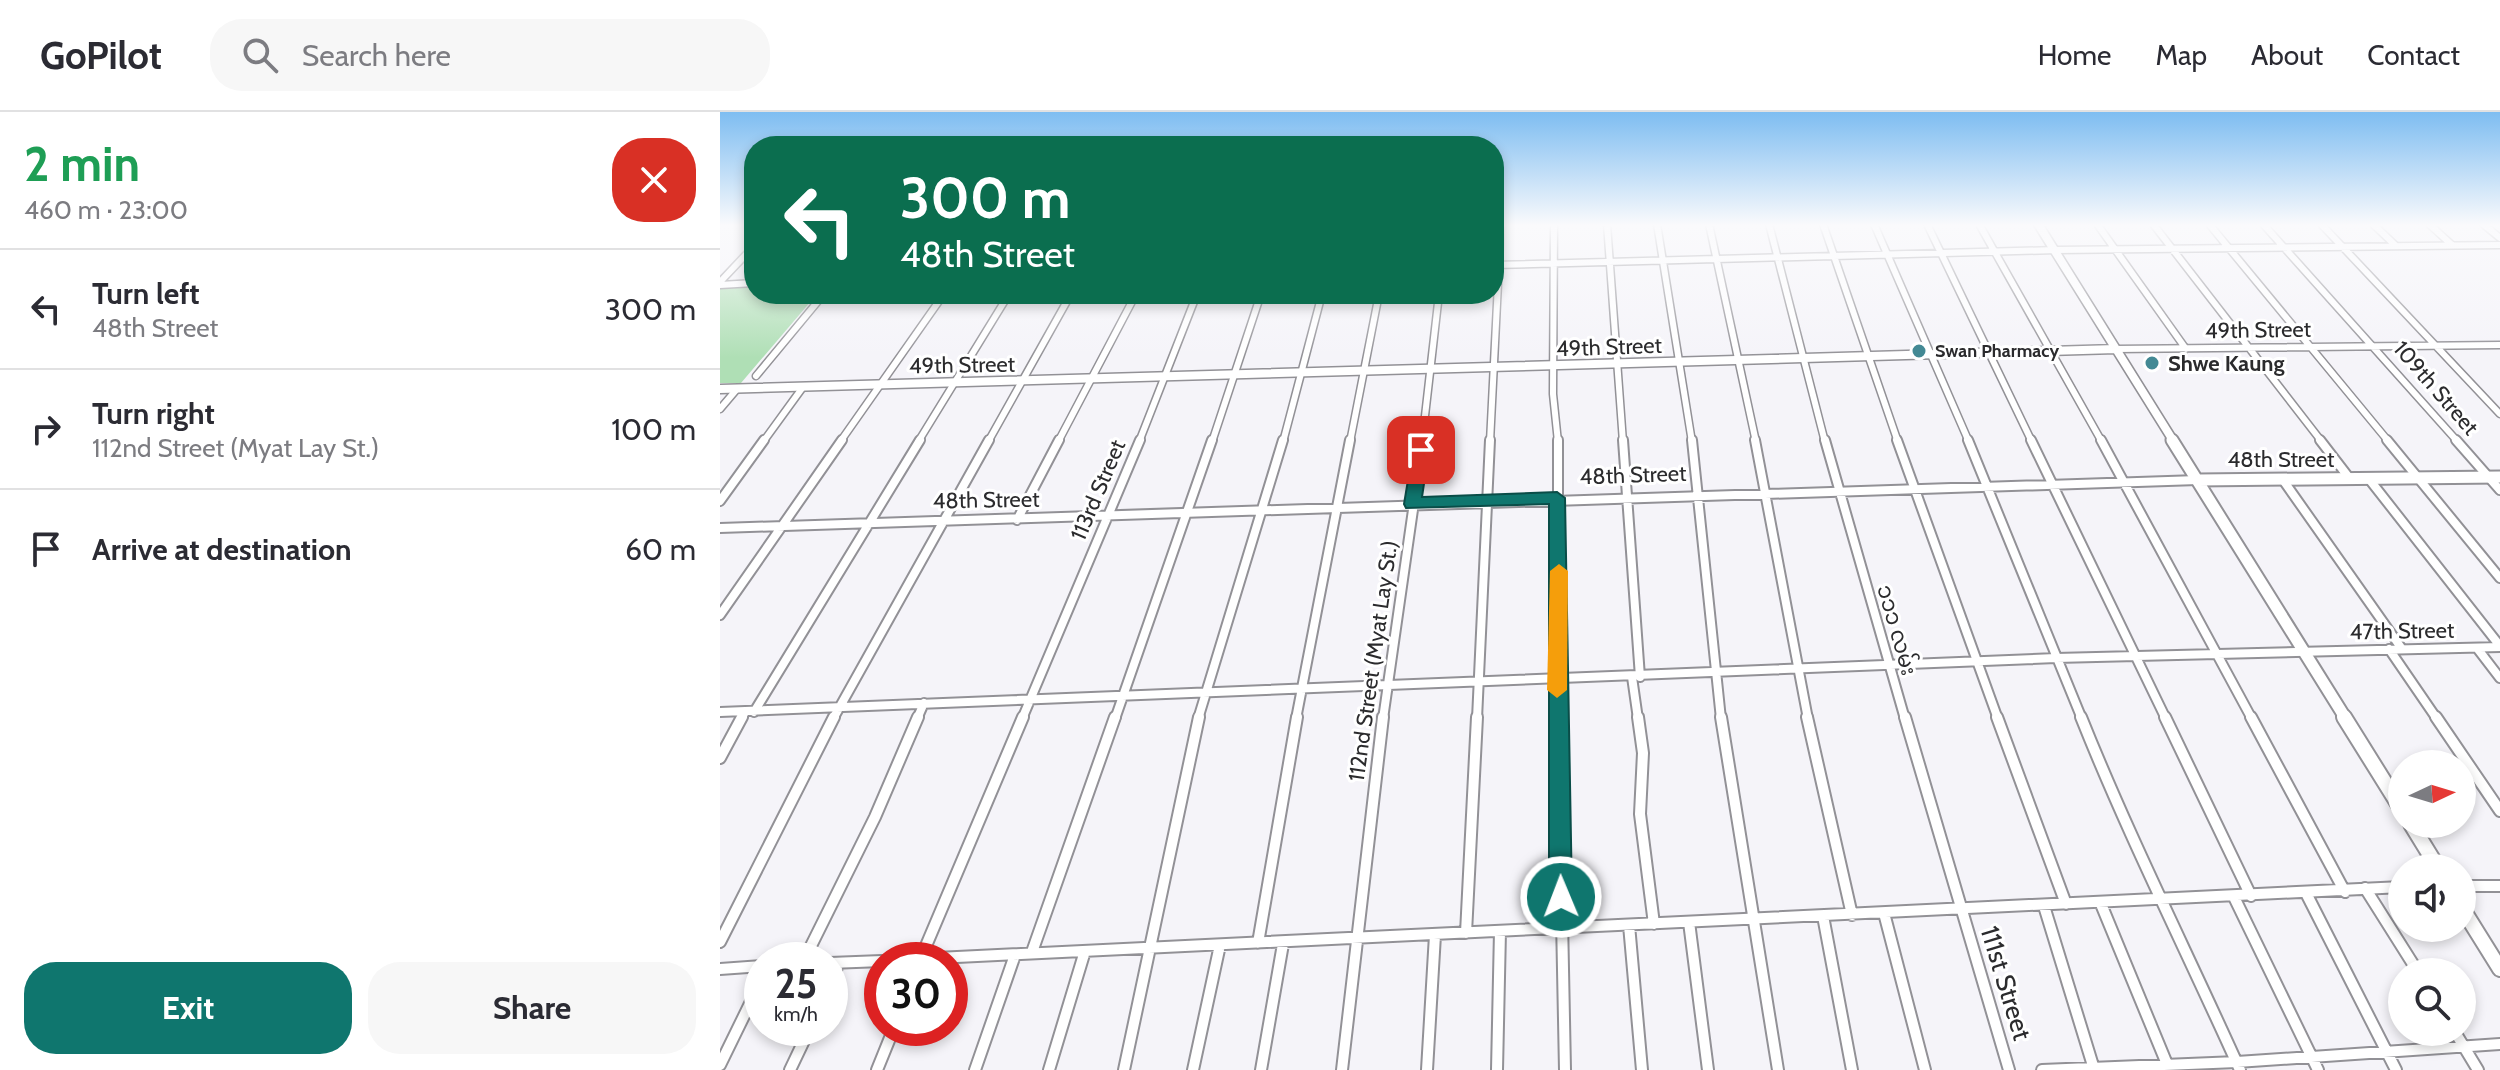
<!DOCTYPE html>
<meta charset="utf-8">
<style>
body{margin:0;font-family:Cabin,"Noto Sans Myanmar",sans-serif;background:#f7f7f7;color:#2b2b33;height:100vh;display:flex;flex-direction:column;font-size:30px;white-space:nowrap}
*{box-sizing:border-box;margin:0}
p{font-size:26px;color:#7c7c81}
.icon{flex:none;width:44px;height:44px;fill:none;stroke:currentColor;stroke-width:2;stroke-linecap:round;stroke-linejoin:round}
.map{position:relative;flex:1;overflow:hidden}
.sheet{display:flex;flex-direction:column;background:#fff;width:720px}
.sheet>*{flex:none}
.banner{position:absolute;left:24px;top:24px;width:760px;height:168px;border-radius:32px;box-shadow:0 4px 12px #0003;background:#0b6e4f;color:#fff;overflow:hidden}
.needle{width:52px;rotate:86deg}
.tools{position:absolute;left:1668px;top:638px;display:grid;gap:16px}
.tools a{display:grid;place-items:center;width:88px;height:88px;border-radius:50%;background:#fff;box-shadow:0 4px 12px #0003;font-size:40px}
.speed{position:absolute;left:24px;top:830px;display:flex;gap:16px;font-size:40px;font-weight:700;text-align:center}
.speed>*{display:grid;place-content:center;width:104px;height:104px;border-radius:50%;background:#fff;box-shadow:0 4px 12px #0003;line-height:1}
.speed small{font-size:20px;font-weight:400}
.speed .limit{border:12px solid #d22;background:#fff;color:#111}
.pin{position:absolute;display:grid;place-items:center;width:68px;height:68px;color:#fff;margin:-34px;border-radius:16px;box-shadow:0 4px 12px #0006}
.me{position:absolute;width:88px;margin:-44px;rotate:359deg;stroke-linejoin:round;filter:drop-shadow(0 0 6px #0008)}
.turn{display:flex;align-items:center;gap:28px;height:168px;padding:0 24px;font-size:36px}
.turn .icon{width:104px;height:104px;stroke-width:2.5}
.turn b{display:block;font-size:56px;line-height:68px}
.round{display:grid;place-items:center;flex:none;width:84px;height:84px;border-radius:32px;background:#f7f7f7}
.head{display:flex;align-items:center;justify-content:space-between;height:136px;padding:0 24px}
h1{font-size:48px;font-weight:700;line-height:60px;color:#1e9e55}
.cta{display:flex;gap:16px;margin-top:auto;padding:16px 24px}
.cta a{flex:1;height:92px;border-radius:32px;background:#0f766e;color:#fff;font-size:32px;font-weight:700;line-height:92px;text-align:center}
.cta a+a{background:#f7f7f7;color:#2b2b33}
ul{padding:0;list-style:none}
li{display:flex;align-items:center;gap:24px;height:120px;padding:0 24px;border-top:2px solid #e1e1e2}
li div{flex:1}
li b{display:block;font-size:30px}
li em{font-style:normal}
header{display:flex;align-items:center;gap:48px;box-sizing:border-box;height:112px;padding:0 40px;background:#fff;border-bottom:2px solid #e1e1e2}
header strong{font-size:38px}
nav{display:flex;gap:44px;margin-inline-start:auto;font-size:28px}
.search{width:560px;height:72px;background:#f7f7f7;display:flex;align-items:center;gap:20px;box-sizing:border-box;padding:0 28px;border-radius:32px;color:#7c7c81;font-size:30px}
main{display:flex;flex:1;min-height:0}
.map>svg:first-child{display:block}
.green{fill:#afdfb5}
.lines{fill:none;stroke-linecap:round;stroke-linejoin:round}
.street-far2-casing{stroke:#929196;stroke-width:9}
.street-far1-casing{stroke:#929196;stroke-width:12}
.street-casing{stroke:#929196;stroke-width:14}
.secondary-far2-casing{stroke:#929196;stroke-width:11}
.secondary-far1-casing{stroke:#929196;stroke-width:15}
.secondary-casing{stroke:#929196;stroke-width:18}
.street-far2{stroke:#fff;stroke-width:6}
.street-far1{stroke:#fff;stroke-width:8}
.street{stroke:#fff;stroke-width:10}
.secondary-far2{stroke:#fff;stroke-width:8}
.secondary-far1{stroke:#fff;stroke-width:11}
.secondary{stroke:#fff;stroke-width:14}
.route{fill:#0f766e;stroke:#0a4d48;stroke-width:2}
.slow{fill:#f59e0b}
.poi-dot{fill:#438994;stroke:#fff;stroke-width:3}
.labels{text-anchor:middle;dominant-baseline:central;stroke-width:6;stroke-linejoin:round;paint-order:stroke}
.far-poi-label{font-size:18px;font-weight:bold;fill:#2b2b2d;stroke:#fff;text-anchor:start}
.street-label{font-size:22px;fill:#2b2b2d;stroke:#fff}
.poi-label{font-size:22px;font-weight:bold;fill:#2b2b2d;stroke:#fff;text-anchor:start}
.near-street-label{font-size:26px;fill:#2b2b2d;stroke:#fff}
</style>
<header>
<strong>GoPilot</strong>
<div class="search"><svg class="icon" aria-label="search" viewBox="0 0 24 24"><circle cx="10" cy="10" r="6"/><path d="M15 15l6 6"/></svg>Search here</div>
<nav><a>Home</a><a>Map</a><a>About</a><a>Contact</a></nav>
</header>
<main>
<section class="sheet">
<div class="head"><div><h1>2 min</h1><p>460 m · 23:00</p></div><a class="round" style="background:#d93025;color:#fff"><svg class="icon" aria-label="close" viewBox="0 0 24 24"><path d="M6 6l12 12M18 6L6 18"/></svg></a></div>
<ul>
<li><svg class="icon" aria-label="left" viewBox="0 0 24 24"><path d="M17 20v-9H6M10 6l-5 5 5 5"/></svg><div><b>Turn left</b><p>48th Street</p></div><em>300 m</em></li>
<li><svg class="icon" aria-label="right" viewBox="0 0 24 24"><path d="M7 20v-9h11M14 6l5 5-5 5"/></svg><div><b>Turn right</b><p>112nd Street (Myat Lay St.)</p></div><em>100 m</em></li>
<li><svg class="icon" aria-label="arrive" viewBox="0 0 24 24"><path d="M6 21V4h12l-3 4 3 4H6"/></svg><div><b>Arrive at destination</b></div><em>60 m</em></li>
</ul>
<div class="cta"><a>Exit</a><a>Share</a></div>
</section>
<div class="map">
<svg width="1780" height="958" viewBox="0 0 1780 958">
<rect width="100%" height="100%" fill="#f5f4f9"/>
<path class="green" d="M0,176H34V182H97L21,271H0Z"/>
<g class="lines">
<defs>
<path id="street-far2" d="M834,112L833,282L838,330
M887,112L903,330
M937,112L972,330
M989,112L1036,330
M1049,112L1105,330
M1103,112L1178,330
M1154,112L1249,330
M1207,112L1312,330
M1259,112L1382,330
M1377,112L1466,237
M1433,112L1602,330
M1489,112L1669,330
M1543,112L1738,330
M1601,112L1780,302
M1653,112L1676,134
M1709,112L1732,133
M1763,112L1780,126
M774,153L1336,138L1780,133
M0,170L34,134
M0,173L34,171
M1396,237L1780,233
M36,264L104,182
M0,297L17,277
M43,330L83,275
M120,330L224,182
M198,330L289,182
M268,330L351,182
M338,330L416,182
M419,330L477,182
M492,330L541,182
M563,330L602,182
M630,330L659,182
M702,330L719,182
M770,330L781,112"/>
<path id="street-far1" d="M838,328V607
M903,328L920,565
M972,328L1001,607
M1035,328L1088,607
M1105,328L1185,607
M1177,328L1278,607
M1248,328L1362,607
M1311,328L1446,607
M1381,328L1532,607
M1600,328L1630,367
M1667,328L1780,466
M1736,328L1780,378
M1649,367L1780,534
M1563,368L1682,537
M0,389L44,328
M297,408L339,328
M0,416L1478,368
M0,503L122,328
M1757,536L1780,566
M1669,537L1717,607
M912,565L918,607
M0,600L1336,546L1780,535
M34,600L200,328
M21,607L25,600
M113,607L269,328
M197,607L204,591
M302,607L420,328
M395,607L492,328
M478,607L563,328
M576,607L630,328
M663,607L703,328
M757,607L770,328"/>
<path id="street" d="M838,605L845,958
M918,605L923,641L920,702L934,812
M1001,605L1058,958
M1087,605L1132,803
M1185,605L1289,958
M1277,605L1346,792
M1361,605C1409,725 1467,840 1520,958
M1445,605L1531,784
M1531,605L1625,780
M1716,605L1780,699
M0,646L22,605
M1742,774H1780
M1645,776L1698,860
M1586,781L1676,958
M1514,785L1598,958
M1381,792L1449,957
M1324,794L1374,957
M1164,801L1205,958
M1103,804L1132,958
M969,810L988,958
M909,813L922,958
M746,821L757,605
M0,830L114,605
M538,831L577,605
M312,840L395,605
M84,848L155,705L198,605
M176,848L1682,775
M200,848L303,605
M110,851L162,849
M0,857L42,854
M110,871L119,851
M1735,920L1758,958
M0,953L42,867
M70,958L90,916
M157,958L174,916
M255,958L295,843
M329,958L365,839
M404,958L479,605
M473,958L500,833
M541,958L563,832
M622,958L663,605
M707,958L715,823
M777,958L780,819
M1322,958L1517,950L1780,932"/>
<path id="secondary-far2" d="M1318,112L1454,330
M0,277L1396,237"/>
<path id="secondary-far1" d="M1452,328L1626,607
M1478,368L1780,365"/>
<path id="secondary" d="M1624,605L1682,698
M1691,712L1718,756
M1742,796L1780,857"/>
</defs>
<use href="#street-far2" class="street-far2-casing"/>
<use href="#street-far1" class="street-far1-casing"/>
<use href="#street" class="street-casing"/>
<use href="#secondary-far2" class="secondary-far2-casing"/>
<use href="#secondary-far1" class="secondary-far1-casing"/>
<use href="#secondary" class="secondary-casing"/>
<use href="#street-far2" class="street-far2"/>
<use href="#street-far1" class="street-far1"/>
<use href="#street" class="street"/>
<use href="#secondary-far2" class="secondary-far2"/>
<use href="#secondary-far1" class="secondary-far1"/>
<use href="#secondary" class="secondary"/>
</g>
<linearGradient id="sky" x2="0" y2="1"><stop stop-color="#7ebdf1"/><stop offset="0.46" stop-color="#fafafc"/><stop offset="1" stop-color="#fafafc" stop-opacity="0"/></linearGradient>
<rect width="1780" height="246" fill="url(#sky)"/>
<path class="route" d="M701,333L709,338L702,385L837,380L845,386L852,785L849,793L841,797L833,793L829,785V392L686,396L684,392L693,338Z"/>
<path class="slow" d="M839,452L848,459L847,578L837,586L827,578L830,459Z"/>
<g class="poi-dot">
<circle cx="1199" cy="239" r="8"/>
<circle cx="1432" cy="251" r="8"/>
</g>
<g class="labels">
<g class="far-poi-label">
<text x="1215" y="239">Swan Pharmacy</text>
</g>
<g class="street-label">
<text transform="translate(1538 218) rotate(-1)">49th Street</text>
<text transform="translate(889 235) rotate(-2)">49th Street</text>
<text transform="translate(242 253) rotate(-1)">49th Street</text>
<text transform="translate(1716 276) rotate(49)">109th Street</text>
<text x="1561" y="347">48th Street</text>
<text transform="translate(913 363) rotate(-2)">48th Street</text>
<text transform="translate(378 378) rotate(-67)">113rd Street</text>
<text transform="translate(266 388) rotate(-1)">48th Street</text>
<text transform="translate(1177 518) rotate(74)">၁၁၁ လမ်း</text>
<text transform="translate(1682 519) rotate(-1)">47th Street</text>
<text transform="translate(653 549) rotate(-82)">112nd Street (Myat Lay St.)</text>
</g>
<g class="poi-label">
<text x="1448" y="251">Shwe Kaung</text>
</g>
<g class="near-street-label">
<text transform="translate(1286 871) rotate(73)">111st Street</text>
</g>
</g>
</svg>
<div class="tools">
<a><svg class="needle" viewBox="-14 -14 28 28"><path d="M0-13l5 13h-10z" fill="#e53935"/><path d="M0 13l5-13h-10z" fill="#7c7c81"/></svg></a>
<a><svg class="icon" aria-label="sound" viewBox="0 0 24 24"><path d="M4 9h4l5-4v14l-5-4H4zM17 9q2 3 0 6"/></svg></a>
<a><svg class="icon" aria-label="search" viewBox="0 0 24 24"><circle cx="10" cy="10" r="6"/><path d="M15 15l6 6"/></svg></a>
</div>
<div class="speed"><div>25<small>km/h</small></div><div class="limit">30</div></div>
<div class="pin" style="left:701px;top:338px;background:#d93025"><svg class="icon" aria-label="arrive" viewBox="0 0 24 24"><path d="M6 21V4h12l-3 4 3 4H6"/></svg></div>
<svg class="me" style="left:841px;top:785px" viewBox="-20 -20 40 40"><circle r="17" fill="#0f766e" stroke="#fff" stroke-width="3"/><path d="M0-11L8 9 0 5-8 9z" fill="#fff"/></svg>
<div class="banner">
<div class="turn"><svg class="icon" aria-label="left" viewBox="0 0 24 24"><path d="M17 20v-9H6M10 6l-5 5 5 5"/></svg><div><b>300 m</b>48th Street</div></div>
</div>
</div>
</main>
